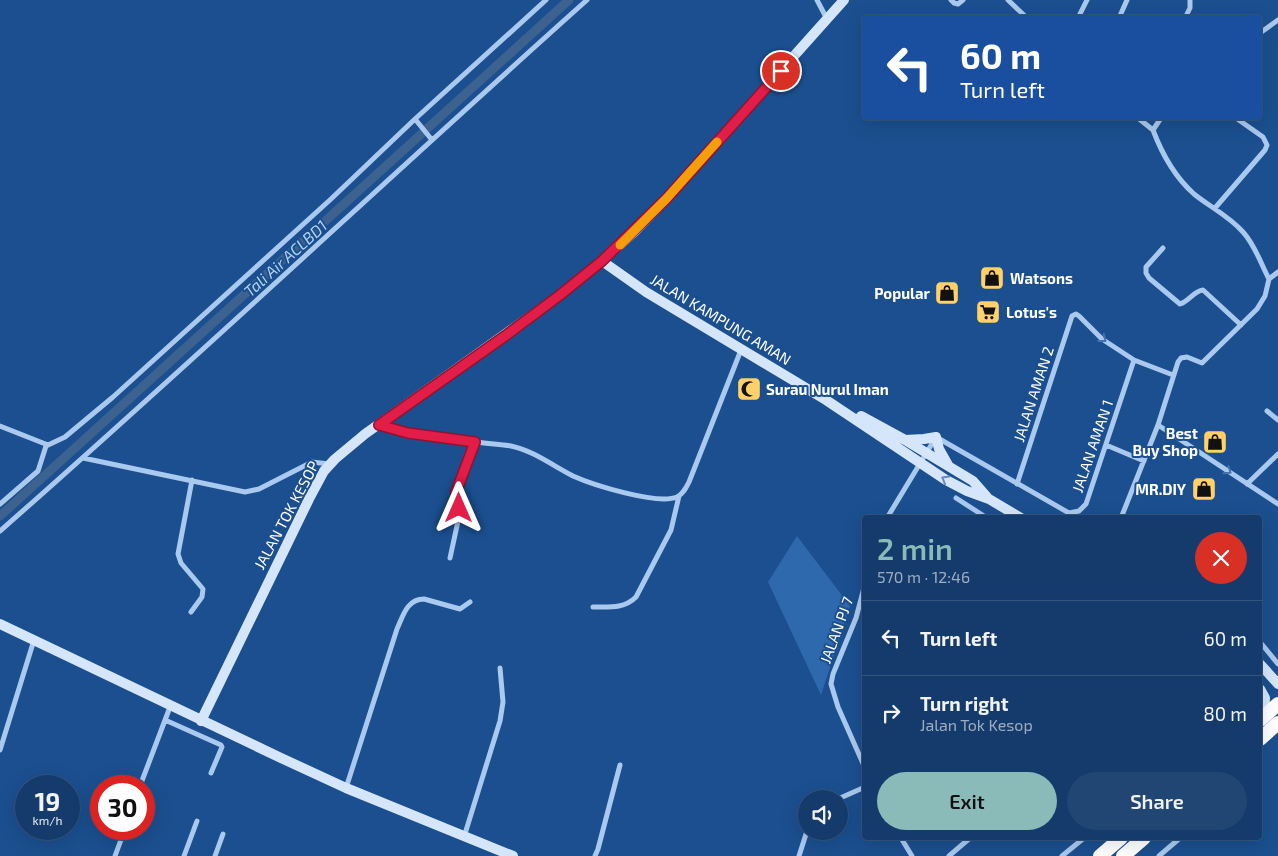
<!DOCTYPE html>
<meta charset="utf-8">
<style>
body{margin:0;font-family:"Exo 2",sans-serif;background:#214673;color:#f1f3f6;height:100vh;display:flex;flex-direction:column;font-size:19px;white-space:nowrap}
*{box-sizing:border-box;margin:0}
p{font-size:16px;color:#9dadc1}
.icon{flex:none;width:28px;height:28px;fill:none;stroke:currentColor;stroke-width:2;stroke-linecap:round;stroke-linejoin:round}
.map{position:relative;flex:1;overflow:hidden}
.drawer{position:absolute;left:862px;top:515px;width:400px;height:325px;display:flex;flex-direction:column;background:#143b6b;border-radius:5px;box-shadow:0 5px 20px #0002,0 0 0 1px #33557e}
.drawer>*{flex:none}
.banner{position:absolute;left:862px;top:15px;width:400px;height:105px;border-radius:5px;box-shadow:0 5px 20px #0002,0 0 0 1px #33557e;background:#1a4fa0;color:#fff;overflow:hidden}
.tools{position:absolute;left:798px;top:790px;display:grid;gap:10px}
.tools a{display:grid;place-items:center;width:50px;height:50px;border-radius:50%;background:#143b6b;box-shadow:0 5px 20px #0002,0 0 0 1px #33557e;font-size:25px}
.speed{position:absolute;left:15px;top:775px;display:flex;gap:10px;font-size:25px;font-weight:700;text-align:center}
.speed>*{display:grid;place-content:center;width:65px;height:65px;border-radius:50%;background:#143b6b;box-shadow:0 5px 20px #0002,0 0 0 1px #33557e;line-height:1}
.speed small{font-size:12px;font-weight:400}
.speed .limit{border:8px solid #d22;background:#fff;color:#111}
.pin{position:absolute;display:grid;place-items:center;width:42px;height:42px;color:#fff;margin:-21px;border:2px solid #fff;border-radius:50%;box-shadow:0 1px 5px #0007}
.me{position:absolute;width:55px;margin:-28px;rotate:0deg;stroke-linejoin:round;filter:drop-shadow(0 0 4px #0008)}
.turn{display:flex;align-items:center;gap:18px;height:105px;padding:0 15px;font-size:22px}
.turn .icon{width:65px;height:65px;stroke-width:2.5}
.turn b{display:block;font-size:35px;line-height:42px}
.round{display:grid;place-items:center;flex:none;width:52px;height:52px;border-radius:26px;background:#214673}
.overview{display:flex;align-items:center;justify-content:space-between;height:85px;padding:0 15px}
h1{font-size:30px;font-weight:600;line-height:38px;color:#8bbbb9}
.action{display:flex;gap:10px;margin-top:auto;padding:10px 15px}
.action a{flex:1;height:58px;border-radius:30px;background:#8bbbb9;color:#111;font-size:20px;font-weight:600;line-height:58px;text-align:center}
.action a+a{background:#214673;color:#f1f3f6}
ul{padding:0;list-style:none}
li{display:flex;align-items:center;gap:15px;height:75px;padding:0 15px;border-top:1px solid #33557e}
li div{flex:1}
li b{display:block;font-size:19px}
li em{font-style:normal}
.map>svg:first-child{display:block}
.green{fill:#2e69ad}
.lines{fill:none;stroke-linecap:round;stroke-linejoin:round}
.canal{stroke:#3c6290;stroke-width:9}
.street{stroke:#a9c9ee;stroke-width:5}
.secondary{stroke:#d6e6fa;stroke-width:10}
.highway{stroke:#fff;stroke-width:14}
.oneway{stroke:#4674ac}
.oneway2{stroke:#668bba}
.route-casing{stroke:#92132f;stroke-width:12}
.route{stroke:#e11d48;stroke-width:9}
.slow{stroke:#f59e0b;stroke-width:9}
.labels{text-anchor:middle;dominant-baseline:central;stroke-width:4;stroke-linejoin:round;paint-order:stroke}
.poi-label{font-size:15px;font-weight:bold;fill:#fff;stroke:#1b4f8f;text-anchor:start}
.street-label{font-size:15px;fill:#fff;stroke:#1b4f8f}
.water-label{font-size:16px;font-style:italic;fill:#b5d3f5;stroke:#1b4f8f}
</style>
<div class="map">
<svg width="1278" height="856" viewBox="0 0 1278 856">
<rect width="100%" height="100%" fill="#1b4f8f"/>
<path class="green" d="M797,536L850,606L821,695L768,582Z"/>
<g class="lines">
<path class="canal" d="M0,516L569,0"/>
<path class="street" d="M817,0L827,19
M951,0L954,3L958,4L963,0
M1008,0L1027,18
M1078,18L1087,0
M1119,18L1127,0
M1185,18L1190,8V0
M1260,33L1278,20
M1138,118L1153,130
M1161,118L1153,130C1162,154 1175,177 1194,194C1210,207 1229,216 1243,232C1255,245 1261,264 1269,279
M415,119L432,140
M1215,208L1265,150L1267,145L1263,137L1236,118
M1163,248L1146,267V273L1149,278L1180,304C1189,301 1194,291 1203,290L1241,325
M1267,411L1278,420
M379,425C410,435 444,439 477,442C488,444 500,444 511,446C534,451 553,466 573,476C593,485 657,505 677,497C683,494 686,488 689,482L741,350
M1158,425L1278,504
M0,426L48,445
M1106,445L1144,461
M83,458L245,492L259,489L312,462L329,464
M1017,484L1072,316L1076,314L1079,316L1102,339L1134,360
M1247,484L1278,454
M956,498L987,518
M0,504L38,471L46,446L65,437L113,397L331,199L415,119L546,0
M887,518L936,437L1069,513L1079,511L1086,504L1134,360L1173,375
M1121,518L1158,425L1178,362L1181,358L1187,357L1202,363L1257,309L1265,296L1269,279L1278,272
M0,531C198,357 390,176 587,0
M450,558L460,512L456,492L475,442
M865,584L856,618L833,674L831,684L838,707L865,768
M593,607C609,607 624,609 636,597L671,530L679,496
M191,612L202,597L203,589L181,563L178,554L192,480
M1260,642L1278,664
M165,720L221,745L222,747L211,773
M0,750L34,640
M140,786L170,707
M346,788L397,629C403,616 407,599 424,599L460,609L470,602
M838,799L865,787
M464,837L500,721L503,702L500,668
M901,838L912,856
M115,856L125,829
M184,856L197,821
M215,856L223,834
M595,856L598,849L620,765
M799,856L807,831
M949,856L970,838
M1062,856L1084,838
M1159,856L1180,838"/>
<path class="secondary" d="M602,261L646,292L826,400L946,480L967,491L989,499L1021,518
M861,416L905,440L973,481L987,497
M905,440L924,439L936,437L939,449L948,465
M0,624L281,758L346,788L513,856
M1260,664L1278,684
M1260,689L1265,698L1264,716
M201,721L309,499L324,471L335,459L365,434L560,295L602,261L634,232L667,198L844,0"/>
<path class="highway" d="M1260,720L1278,704
M1260,739L1278,723
M1100,856L1121,838
M1123,856L1144,838"/>
</g>
<defs><path id="oneway-chevron" d="M-2-3.5L2.5 0L-2 3.5" fill="none" stroke-width="1.6" stroke-linecap="round" stroke-linejoin="round" transform="scale(1.25)"/></defs>
<g class="oneway">
<use href="#oneway-chevron" transform="translate(1103 339) rotate(38)"/>
<use href="#oneway-chevron" transform="translate(1228 471) rotate(35)"/>
</g>
<use class="oneway2" href="#oneway-chevron" transform="translate(945 479) rotate(-150)"/>
<g class="lines">
<defs>
<path id="route" d="M459,508L456,492L475,442L408,433L379,425L505,336L560,295L602,261L667,198L781,71"/>
</defs>
<use href="#route" class="route-casing"/>
<use href="#route" class="route"/>
<path class="slow" d="M620,245L667,198L717,142"/>
</g>
<defs>
<symbol id="shop-square" viewBox="-11 -11 22 22"><rect x="-9" y="-9" width="18" height="18" rx="4" fill="#ffd166" stroke="#1b4f8f"/><path d="M-5-2.5h2.3a2.7 3.5 0 0 1 5.4 0H5L5.5 6h-11ZM-1.5-2.5h3a1.5 2.3 0 0 0-3 0Z" fill="#111"/></symbol>
<symbol id="supermarket-square" viewBox="-11 -11 22 22"><rect x="-9" y="-9" width="18" height="18" rx="4" fill="#ffd166" stroke="#1b4f8f"/><path d="M-6-5.5h2.5l.6 2H6L4.5 2H-2.5L-4.4-4H-6ZM-1.5 3.2a1.3 1.3 0 1 0 .1 0ZM3 3.2a1.3 1.3 0 1 0 .1 0Z" fill="#111"/></symbol>
<symbol id="mosque-square" viewBox="-11 -11 22 22"><rect x="-9" y="-9" width="18" height="18" rx="4" fill="#ffd166" stroke="#1b4f8f"/><path d="M3.5-4.9A6 6 0 1 0 3.5 4.9A5 5 0 1 1 3.5-4.9Z" fill="#111"/></symbol>
</defs>
<g fill-rule="evenodd">
<use href="#shop-square" x="978" y="264" width="28" height="28"/>
<use href="#shop-square" x="933" y="279" width="28" height="28"/>
<use href="#supermarket-square" x="974" y="298" width="28" height="28"/>
<use href="#mosque-square" x="735" y="375" width="28" height="28"/>
<use href="#shop-square" x="1201" y="428" width="28" height="28"/>
<use href="#shop-square" x="1190" y="475" width="28" height="28"/>
</g>
<g class="labels">
<g class="poi-label">
<text x="1010" y="278">Watsons</text>
<text x="930" y="293" text-anchor="end">Popular</text>
<text x="1006" y="312">Lotus's</text>
<text x="766" y="389">Surau Nurul Iman</text>
<text x="1198" y="433" text-anchor="end">Best<tspan x="1198" dy="17">Buy Shop</tspan></text>
<text x="1186" y="489" text-anchor="end">MR.DIY</text>
</g>
<g class="street-label">
<text transform="translate(721 319) rotate(31)">JALAN KAMPUNG AMAN</text>
<text transform="translate(1033 394) rotate(-72)">JALAN AMAN 2</text>
<text transform="translate(1092 446) rotate(-71)">JALAN AMAN 1</text>
<text transform="translate(286 515) rotate(-62)">JALAN TOK KESOP</text>
<text transform="translate(836 630) rotate(-70)">JALAN PJ 7</text>
</g>
<g class="water-label">
<text transform="translate(285 258) rotate(-42)">Tali Air ACLBD1</text>
</g>
</g>
</svg>
<div class="tools">
<a><svg class="icon" aria-label="sound" viewBox="0 0 24 24"><path d="M4 9h4l5-4v14l-5-4H4zM17 9q2 3 0 6"/></svg></a>
</div>
<div class="speed"><div>19<small>km/h</small></div><div class="limit">30</div></div>
<div class="pin" style="left:781px;top:71px;background:#d93025"><svg class="icon" aria-label="arrive" viewBox="0 0 24 24"><path d="M6 21V4h12l-3 4 3 4H6"/></svg></div>
<svg class="me" style="left:459px;top:508px" viewBox="-20 -20 40 40"><path d="M0-17L14 15 0 8-14 15z" fill="#e11d48" stroke="#fff" stroke-width="4"/></svg>
<div class="banner">
<div class="turn"><svg class="icon" aria-label="left" viewBox="0 0 24 24"><path d="M17 20v-9H6M10 6l-5 5 5 5"/></svg><div><b>60 m</b>Turn left</div></div>
</div>
<section class="drawer">
<div class="overview"><div><h1>2 min</h1><p>570 m · 12:46</p></div><a class="round" style="background:#d93025;color:#fff"><svg class="icon" aria-label="close" viewBox="0 0 24 24"><path d="M6 6l12 12M18 6L6 18"/></svg></a></div>
<ul>
<li><svg class="icon" aria-label="left" viewBox="0 0 24 24"><path d="M17 20v-9H6M10 6l-5 5 5 5"/></svg><div><b>Turn left</b></div><em>60 m</em></li>
<li><svg class="icon" aria-label="right" viewBox="0 0 24 24"><path d="M7 20v-9h11M14 6l5 5-5 5"/></svg><div><b>Turn right</b><p>Jalan Tok Kesop</p></div><em>80 m</em></li>
</ul>
<div class="action"><a>Exit</a><a>Share</a></div>
</section>
</div>
